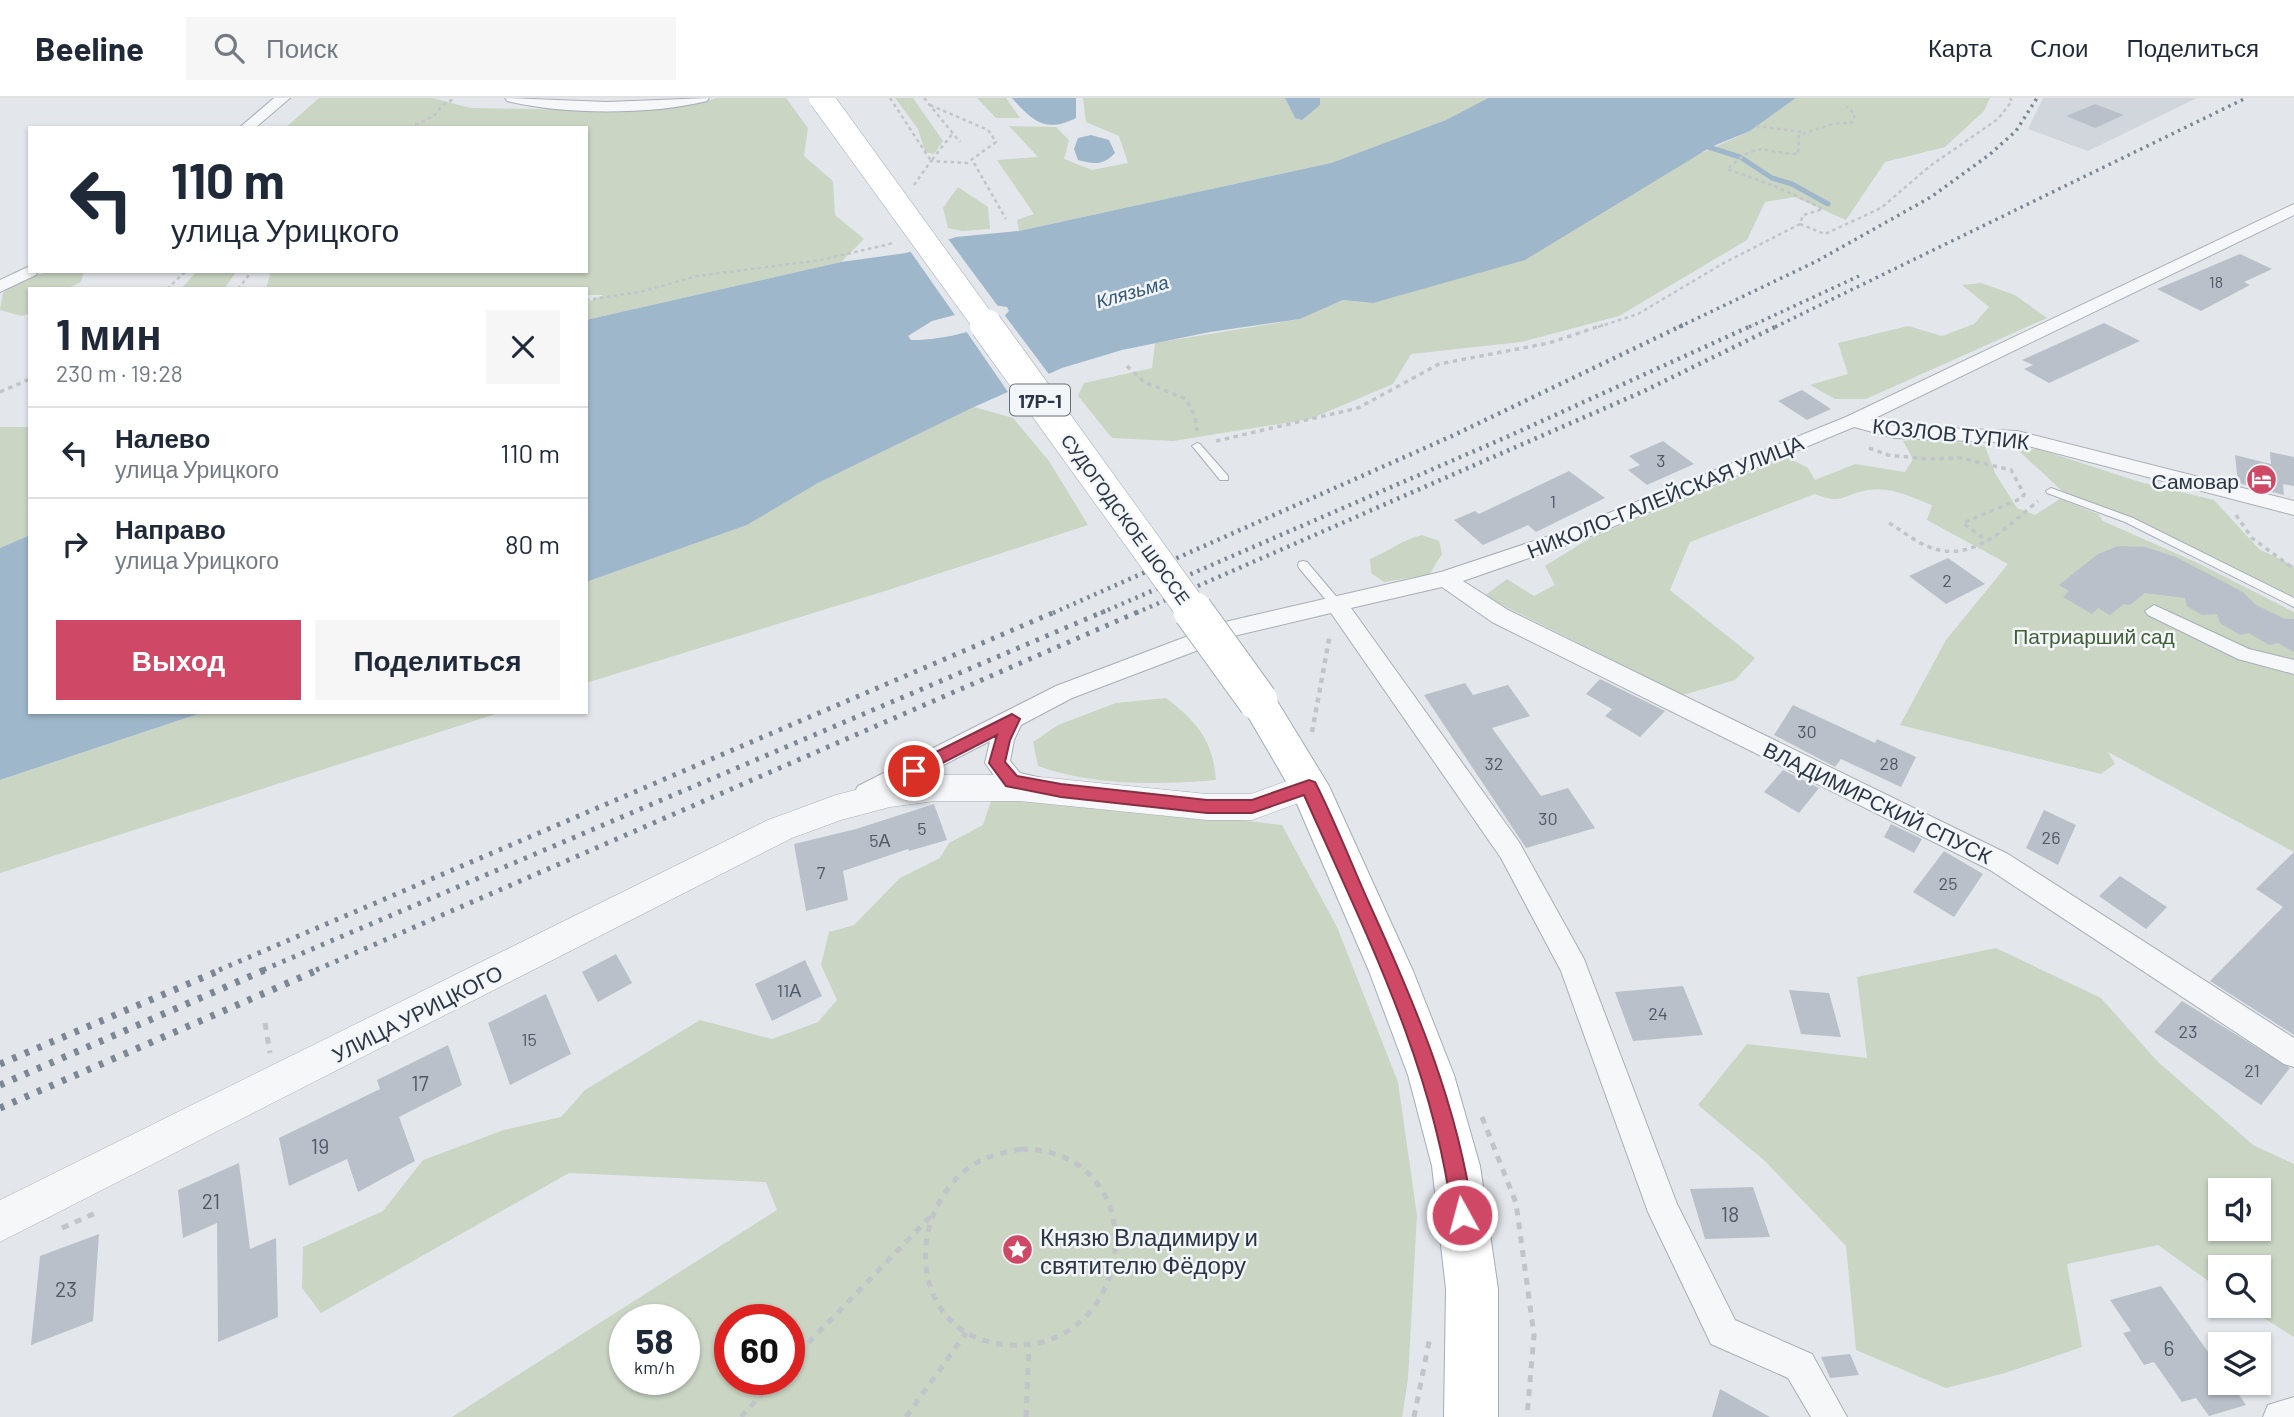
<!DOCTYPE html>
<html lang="ru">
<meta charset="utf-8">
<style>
body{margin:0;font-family:Barlow,sans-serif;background:#f6f6f7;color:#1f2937;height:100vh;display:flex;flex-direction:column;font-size:26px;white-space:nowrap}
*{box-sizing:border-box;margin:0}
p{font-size:23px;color:#747a83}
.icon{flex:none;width:38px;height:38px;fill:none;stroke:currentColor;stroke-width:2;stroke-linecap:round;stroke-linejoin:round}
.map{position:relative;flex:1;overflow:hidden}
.panel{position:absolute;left:28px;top:189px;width:560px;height:427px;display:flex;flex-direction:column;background:#fff;border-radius:0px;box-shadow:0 2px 5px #0004}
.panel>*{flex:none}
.top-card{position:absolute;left:28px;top:28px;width:560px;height:147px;border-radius:0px;box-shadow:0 2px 5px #0004;background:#fff;color:#1f2937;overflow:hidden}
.fabs{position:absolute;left:2208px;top:1080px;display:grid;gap:14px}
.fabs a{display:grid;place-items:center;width:63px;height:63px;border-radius:0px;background:#fff;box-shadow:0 2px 5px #0004;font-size:35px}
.speed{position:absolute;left:609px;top:1206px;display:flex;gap:14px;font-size:35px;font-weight:700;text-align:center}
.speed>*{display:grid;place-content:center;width:91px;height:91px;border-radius:50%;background:#fff;box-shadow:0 2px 5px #0004;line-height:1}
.speed small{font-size:18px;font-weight:400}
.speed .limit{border:10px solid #d22;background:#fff;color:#111}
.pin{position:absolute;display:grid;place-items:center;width:60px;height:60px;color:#fff;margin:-30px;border:4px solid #fff;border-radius:50%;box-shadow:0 2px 7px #0007}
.me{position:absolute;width:77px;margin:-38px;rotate:353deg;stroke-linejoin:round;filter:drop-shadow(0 0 5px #0008)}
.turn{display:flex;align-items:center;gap:24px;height:147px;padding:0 28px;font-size:32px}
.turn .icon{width:91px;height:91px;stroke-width:2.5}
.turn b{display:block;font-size:49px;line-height:60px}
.round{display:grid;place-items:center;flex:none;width:74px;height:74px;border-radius:0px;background:#f6f6f7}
.summary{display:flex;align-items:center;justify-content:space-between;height:119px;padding:0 28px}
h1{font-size:42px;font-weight:700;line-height:52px}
.primary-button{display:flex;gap:14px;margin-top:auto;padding:14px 28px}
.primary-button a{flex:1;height:80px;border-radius:0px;background:#cf4966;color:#fff;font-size:28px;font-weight:700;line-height:80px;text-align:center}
.primary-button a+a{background:#f6f6f7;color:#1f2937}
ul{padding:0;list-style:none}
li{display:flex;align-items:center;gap:21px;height:91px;padding:0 28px;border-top:2px solid #e0e1e3}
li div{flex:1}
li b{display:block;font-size:26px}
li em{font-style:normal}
header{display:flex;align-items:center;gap:42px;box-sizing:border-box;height:98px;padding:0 35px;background:#fff;border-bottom:2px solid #e0e1e3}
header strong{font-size:33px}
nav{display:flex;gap:38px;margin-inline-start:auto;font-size:24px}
.search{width:490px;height:63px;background:#f6f6f7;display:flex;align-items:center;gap:18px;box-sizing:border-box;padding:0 24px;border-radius:0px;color:#747a83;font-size:26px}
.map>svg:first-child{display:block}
.built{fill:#d1d6dd}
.green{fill:#cad5c4;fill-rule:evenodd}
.water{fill:#9fb7cb;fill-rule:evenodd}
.pier{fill:#e3e7eb}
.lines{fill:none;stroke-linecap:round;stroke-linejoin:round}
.stream{stroke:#9fb7cb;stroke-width:5}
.building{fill:#bac0c9}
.service-casing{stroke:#a8aeb6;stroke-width:2}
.pedestrian-casing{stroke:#a8aeb6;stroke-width:2}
.minor-casing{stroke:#a8aeb6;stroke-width:2}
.tertiary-casing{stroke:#a8aeb6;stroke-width:1}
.primary-casing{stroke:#a2acb7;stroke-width:2}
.path-far3{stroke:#c1c5ca;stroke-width:2.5;stroke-dasharray:3.5 3.5;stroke-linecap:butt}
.path-far2{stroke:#c1c5ca;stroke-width:3.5;stroke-dasharray:4.5 4.5;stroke-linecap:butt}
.path-far1{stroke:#c1c5ca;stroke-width:4.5;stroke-dasharray:5 5;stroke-linecap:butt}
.path{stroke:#c1c5ca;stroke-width:5;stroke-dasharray:7 7;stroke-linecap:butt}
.service{fill:#f6f7f9;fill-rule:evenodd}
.pedestrian{fill:#f6f7f9;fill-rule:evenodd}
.minor{fill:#f6f7f9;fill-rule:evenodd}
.tertiary{fill:#f6f7f9;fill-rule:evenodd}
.primary{fill:#fff;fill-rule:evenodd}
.rail-far3{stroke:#7c8795;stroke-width:3.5;stroke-dasharray:2.5 4.5;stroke-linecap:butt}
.rail-far2{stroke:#7c8795;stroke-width:4.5;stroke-dasharray:2.5 5;stroke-linecap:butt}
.rail-far1{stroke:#7c8795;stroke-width:5;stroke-dasharray:3.5 7;stroke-linecap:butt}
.rail{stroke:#7c8795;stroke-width:7;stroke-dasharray:4.5 9;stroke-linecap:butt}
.primary-bridge-far2-casing{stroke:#a2acb7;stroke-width:25;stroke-linecap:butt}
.primary-bridge-far1-casing{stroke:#a2acb7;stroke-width:33;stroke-linecap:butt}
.primary-bridge-casing{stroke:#a2acb7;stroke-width:41;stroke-linecap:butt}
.primary-bridge-far2{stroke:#fff;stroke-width:24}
.primary-bridge-far1{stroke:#fff;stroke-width:32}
.primary-bridge{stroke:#fff;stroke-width:39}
.route{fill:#cf4966;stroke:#872f42;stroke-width:2}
.labels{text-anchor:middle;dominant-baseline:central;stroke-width:5;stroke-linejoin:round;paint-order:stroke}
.far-number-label{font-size:16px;fill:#4f5865}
.number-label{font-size:18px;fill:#4f5865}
.far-street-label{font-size:18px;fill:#2b3544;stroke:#f3f6f8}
.far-water-label{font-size:19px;font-style:italic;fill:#345778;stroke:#f3f6f8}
.shield{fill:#f3f6f8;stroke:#676f7a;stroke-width:2}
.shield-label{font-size:19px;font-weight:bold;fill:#2b3544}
.street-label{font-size:21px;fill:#2b3544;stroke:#f3f6f8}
.poi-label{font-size:21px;fill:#2b3544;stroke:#f3f6f8;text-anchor:end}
.park-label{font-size:21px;fill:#426038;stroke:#f3f6f8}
.near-number-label{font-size:21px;fill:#4f5865}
.near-poi-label{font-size:24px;fill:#2b3544;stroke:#f3f6f8;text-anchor:start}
</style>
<header>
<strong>Beeline</strong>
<div class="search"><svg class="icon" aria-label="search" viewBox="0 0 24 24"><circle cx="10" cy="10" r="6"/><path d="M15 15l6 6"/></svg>Поиск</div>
<nav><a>Карта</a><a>Слои</a><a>Поделиться</a></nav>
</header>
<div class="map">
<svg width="2294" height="1319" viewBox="0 0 2294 1319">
<rect width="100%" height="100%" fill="#e3e7eb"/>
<path class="built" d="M2043,0H2197L2088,53L2028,31Z"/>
<path class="green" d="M319,0H432L471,10L590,12L655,10L700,5L717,0H786L808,30L804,58L833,83L835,117L864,141L841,164L586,222V205L603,197H586V191H266L271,173H586V30H285Z
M895,0H913L943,43L934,56L925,54L918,31Z
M977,0H1006L1020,20H996Z
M1083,0H1285L1295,20L1320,7V0H1488L1446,22L1331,65L1019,133L1017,122L1034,116L997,62L1038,59L1009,28L1056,29L1069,42L1064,61L1092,72L1128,65L1119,38L1086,24Z
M1796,0H1990L1984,13L1945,49L1885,64L1846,122L1795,99L1765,104L1747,142L1619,218L1521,244L1411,256L1393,286L1310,321L1173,343L1112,340L1078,298L1084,285L1152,270L1155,245L1300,221L1343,202L1373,205L1750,33Z
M958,89L988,109L990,131L962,133L948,130L943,110Z
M50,173H84L81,184L66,191H30V215L22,218L0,212L3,195L20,182Z
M197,173H237L224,191H181Z
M1981,185L2015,197L2047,220L1866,301H1835L1810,287L1848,276L1838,245L1908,228L1942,238L1974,226L1989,209L1962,187Z
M974,309L1013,320L1049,363L1088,427L885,493L586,585V484L747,427L818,385Z
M0,329H30V437L0,450Z
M1929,340L1985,348L1995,375L2017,410L2035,417L2060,401L2098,416L2103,423L2200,466L2294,514V754L2108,654L2115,666L2101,676L1900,627L1946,542L2008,466L1927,422L1932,407C1911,399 1891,388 1868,392C1842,397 1842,407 1815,396L1690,444L1670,492L1755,560L1735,582L1683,597L1484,498L1507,481L1534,498L1555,487L1545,468L1590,440L1787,359L1808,370L1815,382L1855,366L1905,374L1913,361L1903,343Z
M2038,351L2140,384L2214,402L2259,451L2294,468V504L2117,421L2061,392L2018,352Z
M1422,437L1439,443L1442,456L1429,477L1384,484L1371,475L1370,461C1388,454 1403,441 1422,437Z
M1166,600C1197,624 1213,642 1216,682C1159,687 1092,688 1038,668L1033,644L1058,627L1116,605Z
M204,614H502L0,775V682Z
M994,694L1282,727L1337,829L1398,984L1417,1117L1408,1281L1402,1319H452L777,1112L766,1084L569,1075L321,1215L302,1190L303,1149L383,1113L423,1062L504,1032L561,1019L585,992L700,922L772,941L818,924L837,902L821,867L829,834L854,827L900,780L940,760L949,745L983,727ZM625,1222H684V1281H625ZM730,1222H789V1281H730Z
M1996,850L2101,900L2157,963L2253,1047L2294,1066V1239L2245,1208H2259V1169H2221V1192L2158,1147L2067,1166L2082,1249L2005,1275L1946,1290L1856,1252L1846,1148L1765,1063L1698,1007L1747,946L1867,960L1857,879ZM2221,1092H2259V1130H2221Z"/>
<path class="water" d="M1012,0H1076V20C1046,35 1033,24 1012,0Z
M1285,0H1320V7L1302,22L1295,20Z
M1488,0H1796L1750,33L1711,49L1525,162L1373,205L1343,202L1300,221L1210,234L1122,252L1062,270L974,309L818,385L747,427L586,484V222L841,164L906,155L956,139L1019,133L1331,65L1446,22ZM993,207L1007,209L1009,213C995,232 935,243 911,242L908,238L932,223Z
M1091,37L1109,42L1115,55C1103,68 1094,66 1078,62L1074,51L1078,40Z
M30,437V614H204L0,682V450Z"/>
<path class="pier" d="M946,138L1000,211L994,210L957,220L908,150Z
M1003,215L1051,279L1010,297L964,230Z"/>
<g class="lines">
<path class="stream" d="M1702,47L1740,59L1772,80L1792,86L1828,106"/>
</g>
<path class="building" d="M2095,6L2124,17L2095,30L2066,18Z
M2240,156L2272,171L2244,184L2250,187L2201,213L2157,191Z
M2104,225L2140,243L2049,285L2024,271L2033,267L2022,262Z
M1802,292L1831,311L1807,322L1778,303Z
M1663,343L1694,366L1647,387L1628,372L1640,367L1629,358Z
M2270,354L2294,359V388L2283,386L2284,397L2238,385L2235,357L2271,366Z
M1569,373L1605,400L1536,434L1528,427L1483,447L1454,422L1475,413L1479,416Z
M2118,448L2145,449L2176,459L2243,494L2256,507L2285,521H2294V554L2278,545L2269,547L2249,535L2240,537L2220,525L2217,516L2202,517L2187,508L2185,500L2145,495L2130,507L2124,506L2110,517L2098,510L2092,516L2063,499L2069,493L2059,487L2098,456Z
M1948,460L1985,486L1946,506L1909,478Z
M1600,581L1665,613L1640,639L1605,618L1612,611L1586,596Z
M1465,585L1473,597L1508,587L1530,618L1492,630L1541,698L1568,690L1595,730L1526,750L1424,597Z
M1793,607L1875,645L1877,641L1916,659L1901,689L1841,661L1835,669L1774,637Z
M1783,672L1819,690L1799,715L1764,694Z
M934,706L947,742L909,753L908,751L843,773L848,802L806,813L794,746L856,731Z
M2044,712L2076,727L2058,767L2026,750Z
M1891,726L1922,741L1914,755L1884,739Z
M1944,753L1983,776L1954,819L1913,794Z
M2294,754V937L2210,883L2283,809L2256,791Z
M2120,778L2167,809L2146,831L2099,798Z
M616,856L632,885L598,904L582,874Z
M805,862L822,898L772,923L755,886Z
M1683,888L1703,937L1633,943L1615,894Z
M1789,892L1829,895L1841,939L1801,936Z
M546,896L571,956L510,987L488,925Z
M2182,903L2290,970L2261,1007L2154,934Z
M448,947L462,987L399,1019L415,1063L358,1094L347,1061L289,1088L279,1040L380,991L377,982Z
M239,1065L250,1151L276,1140L278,1219L218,1244L217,1125L183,1140L178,1092Z
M1753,1089L1770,1139L1705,1141L1690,1091Z
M99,1136L93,1223L31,1247L40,1158Z
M2161,1188L2221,1272V1284H2230L2246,1307L2209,1318L2196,1300L2182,1304L2154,1264L2144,1267L2123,1235L2131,1233L2110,1202Z
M1850,1256L1859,1277L1830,1280L1821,1259Z
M1720,1291L1770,1319H1712Z"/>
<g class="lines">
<defs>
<path id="service" d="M1197,345L1200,346L1228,378V382H1220L1194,350L1192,348Z
M2051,390L2133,420L2294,500V509L2125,424L2047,395L2046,393Z
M1303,463L1307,464L1340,503L1342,506L1340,509H1332L1299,470L1298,467L1299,464Z"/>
<path id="pedestrian" d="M2154,507L2249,551L2294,562V576L2238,561L2148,517L2145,513Z"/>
<path id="minor" d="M274,0H290L255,30H239Z
M505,0L607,4L709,0L707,3C649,17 565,17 507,3Z
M2294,106V117L1871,322L1895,328L2017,333L2294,403V417L2017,345L1895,340L1854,329L1581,442L1463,483L1508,512L2008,756L2294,940V969L2284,966L1990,772L1492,524L1442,489L1351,510L1519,744L1584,861L1677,1106L1735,1222L1812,1256L1847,1319H1811L1788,1280L1711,1246L1648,1114L1561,873L1501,760L1331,515L1238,537L1072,600L1021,627L1014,642L1010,663L1020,675L1046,681L1049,688L1046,695L1037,698L1003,690L985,665L990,643L876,702L867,705L858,702L854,695L858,688L1056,588L1225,524L1441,474L1567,432L1846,319Z
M30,168V173H38L36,177L0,194V182Z
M2294,1299V1319H2263L2268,1307Z"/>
<path id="tertiary" d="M1309,675L1320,679L1325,688L1320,697L1252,722H1207L1020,703H935L890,709L841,722L792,740L0,1144V1102L768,722L836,697L890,683L935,677H1020L1207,696H1251Z"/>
<path id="primary" d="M1258,589L1271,593L1329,688L1413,873L1454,977L1480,1068L1498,1191V1319H1444L1446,1191L1432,1068L1408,977L1369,873L1291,692L1239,603L1245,593Z"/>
</defs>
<use href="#service" class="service-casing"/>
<use href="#pedestrian" class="pedestrian-casing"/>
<use href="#minor" class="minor-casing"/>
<use href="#tertiary" class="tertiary-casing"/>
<use href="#primary" class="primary-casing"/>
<path class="path-far3" d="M890,0L931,63L953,35
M924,0L960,44
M1756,28L1803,34
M409,30L434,18L443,7L455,0
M974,65L1006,121
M914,87L931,63L967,65L996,44L988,32L930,7
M1800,126L1825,136L1881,110L1930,68L1998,21L2012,3L2010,0
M167,191L185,174
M238,191L252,173
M586,202L640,194L697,178L821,162L894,145
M1598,229L1638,216L1722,166L1800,126L1803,117L1823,111L1780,90L1727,71C1763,40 1758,55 1798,56L1799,37L1833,26L1853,24L1855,16L1847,9"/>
<path class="path-far2" d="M1127,268L1144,284L1186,301L1195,318L1197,333
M0,294L30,281
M1216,343L1358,310L1439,266L1549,245L1603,227
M1869,350L1888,357L1927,361L1961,360L2011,372L2024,396L2022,400L1963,425L1987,443
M2236,417L2252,440L2294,471
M1889,425C1903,433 1916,445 1932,450C1974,465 2009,427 2038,403"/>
<path class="path-far1" d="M1312,634L1330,536"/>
<path class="path" d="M265,925L270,955
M1482,1019L1516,1105L1534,1237L1527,1319
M1021,1051C1160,1052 1137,1256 1008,1247C913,1240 901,1124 967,1071C982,1059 1002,1055 1021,1051Z
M62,1130L100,1113
M789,1265L930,1119
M741,1319L775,1281
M906,1319L966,1235
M1026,1319L1029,1248
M1414,1319L1430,1239"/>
<use href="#service" class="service"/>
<use href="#pedestrian" class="pedestrian"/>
<use href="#minor" class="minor"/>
<use href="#tertiary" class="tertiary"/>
<use href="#primary" class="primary"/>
<path class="rail-far3" d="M1679,229L1817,163L1931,99L1989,57L2016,33L2037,0
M1749,229L1859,178
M1775,229L2246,0"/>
<path class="rail-far2" d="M1053,515L1452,338L1683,227
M1101,515L1509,338L1753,227
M1136,515L1642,294L1779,227"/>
<path class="rail-far1" d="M219,872L1057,513
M263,872L1105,513
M316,872L1140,513"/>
<path class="rail" d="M0,966L223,871
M0,987L267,871
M0,1010L320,871"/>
<defs>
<path id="primary-bridge-far2" d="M821,0L987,229"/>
<path id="primary-bridge-far1" d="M986,227L1194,515"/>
<path id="primary-bridge" d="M1193,513L1258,603"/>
</defs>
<use href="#primary-bridge-far2" class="primary-bridge-far2-casing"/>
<use href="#primary-bridge-far1" class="primary-bridge-far1-casing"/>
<use href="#primary-bridge" class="primary-bridge-casing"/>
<use href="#primary-bridge-far2" class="primary-bridge-far2"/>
<use href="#primary-bridge-far1" class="primary-bridge-far1"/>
<use href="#primary-bridge" class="primary-bridge"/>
</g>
<path class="route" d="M1012,616L1020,621L1010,642L1005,664L1017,678L1061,686L1207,702H1252L1309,682L1315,684C1335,723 1351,765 1369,805C1415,906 1458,1007 1473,1117L1470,1125L1462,1128L1455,1125L1452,1117C1434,969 1364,832 1304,697L1252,715H1207L1061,699L1006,688L989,665L997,637L919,677H908L906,673L908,668Z"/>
<defs>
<symbol id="hotel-disc" viewBox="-11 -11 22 22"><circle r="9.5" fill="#cf4966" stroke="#f3f6f8"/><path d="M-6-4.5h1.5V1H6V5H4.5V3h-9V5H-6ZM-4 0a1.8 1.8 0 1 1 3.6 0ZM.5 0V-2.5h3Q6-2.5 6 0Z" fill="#fff"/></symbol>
<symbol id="sight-disc" viewBox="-11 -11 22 22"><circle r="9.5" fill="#cf4966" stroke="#f3f6f8"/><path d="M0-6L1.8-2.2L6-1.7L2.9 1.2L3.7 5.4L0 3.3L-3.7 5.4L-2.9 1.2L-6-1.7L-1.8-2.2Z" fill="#fff"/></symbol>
</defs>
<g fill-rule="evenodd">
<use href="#hotel-disc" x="2244" y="364" width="35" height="35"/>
<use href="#sight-disc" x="1000" y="1134" width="35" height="35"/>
</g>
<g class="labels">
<g class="far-number-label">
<text x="2216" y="183">18</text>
</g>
<g class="number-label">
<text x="1661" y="362">3</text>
<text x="1553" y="403">1</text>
<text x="1947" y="482">2</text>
<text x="1807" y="633">30</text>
<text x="1494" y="665">32</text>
<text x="1889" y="665">28</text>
<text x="1548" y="720">30</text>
<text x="922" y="730">5</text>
<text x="2051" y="739">26</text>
<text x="880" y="742">5А</text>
<text x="821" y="774">7</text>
<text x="1948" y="785">25</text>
<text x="789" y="892">11А</text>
<text x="1658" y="915">24</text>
<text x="2188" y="933">23</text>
<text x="529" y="941">15</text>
<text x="2252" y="972">21</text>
</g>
<g class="far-street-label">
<text transform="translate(1126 421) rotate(54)">СУДОГОДСКОЕ ШОССЕ</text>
</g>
<g class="far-water-label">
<text transform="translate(1132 193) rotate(-16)">Клязьма</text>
</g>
<rect class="shield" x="1010" y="286.5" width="60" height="31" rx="5"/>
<g class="shield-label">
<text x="1040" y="302">17Р-1</text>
</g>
<g class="street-label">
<text transform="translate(1951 335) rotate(6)">КОЗЛОВ ТУПИК</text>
<text transform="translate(1665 398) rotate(-22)">НИКОЛО-ГАЛЕЙСКАЯ УЛИЦА</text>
<text transform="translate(1878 704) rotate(26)">ВЛАДИМИРСКИЙ СПУСК</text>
<text transform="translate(417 915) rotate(-27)">УЛИЦА УРИЦКОГО</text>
</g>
<g class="poi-label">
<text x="2239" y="382">Самовар</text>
</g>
<g class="park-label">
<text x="2094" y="537">Патриарший сад</text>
</g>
<g class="near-number-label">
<text x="420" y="984">17</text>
<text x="320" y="1047">19</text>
<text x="211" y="1102">21</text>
<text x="1730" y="1115">18</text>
<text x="66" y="1190">23</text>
<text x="2169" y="1249">6</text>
</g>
<g class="near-poi-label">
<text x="1040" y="1138">Князю Владимиру и<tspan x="1040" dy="28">святителю Фёдору</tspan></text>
</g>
</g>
</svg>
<div class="fabs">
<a><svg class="icon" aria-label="sound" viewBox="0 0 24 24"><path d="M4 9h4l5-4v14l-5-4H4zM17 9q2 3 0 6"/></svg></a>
<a><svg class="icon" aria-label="search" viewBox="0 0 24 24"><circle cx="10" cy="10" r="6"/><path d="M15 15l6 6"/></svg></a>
<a><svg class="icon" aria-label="layers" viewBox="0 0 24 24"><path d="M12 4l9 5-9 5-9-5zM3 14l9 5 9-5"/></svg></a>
</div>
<div class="speed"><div>58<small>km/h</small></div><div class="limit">60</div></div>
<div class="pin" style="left:914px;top:673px;background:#d93025"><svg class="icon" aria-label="arrive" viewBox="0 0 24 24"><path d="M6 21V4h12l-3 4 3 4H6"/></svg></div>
<svg class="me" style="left:1462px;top:1117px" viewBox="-20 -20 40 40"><circle r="17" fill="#cf4966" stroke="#fff" stroke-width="3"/><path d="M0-11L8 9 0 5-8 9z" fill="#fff"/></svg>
<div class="top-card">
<div class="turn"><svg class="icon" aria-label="left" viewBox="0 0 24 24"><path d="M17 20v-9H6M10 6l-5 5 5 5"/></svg><div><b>110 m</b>улица Урицкого</div></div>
</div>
<section class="panel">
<div class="summary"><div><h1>1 мин</h1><p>230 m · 19:28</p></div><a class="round"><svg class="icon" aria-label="close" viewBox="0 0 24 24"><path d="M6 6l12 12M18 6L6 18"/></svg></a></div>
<ul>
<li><svg class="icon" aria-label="left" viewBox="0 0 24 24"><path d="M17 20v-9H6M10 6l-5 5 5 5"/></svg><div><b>Налево</b><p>улица Урицкого</p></div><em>110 m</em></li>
<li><svg class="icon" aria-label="right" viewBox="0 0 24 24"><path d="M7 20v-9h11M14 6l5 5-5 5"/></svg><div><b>Направо</b><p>улица Урицкого</p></div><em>80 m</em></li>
</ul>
<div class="primary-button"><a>Выход</a><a>Поделиться</a></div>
</section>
</div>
